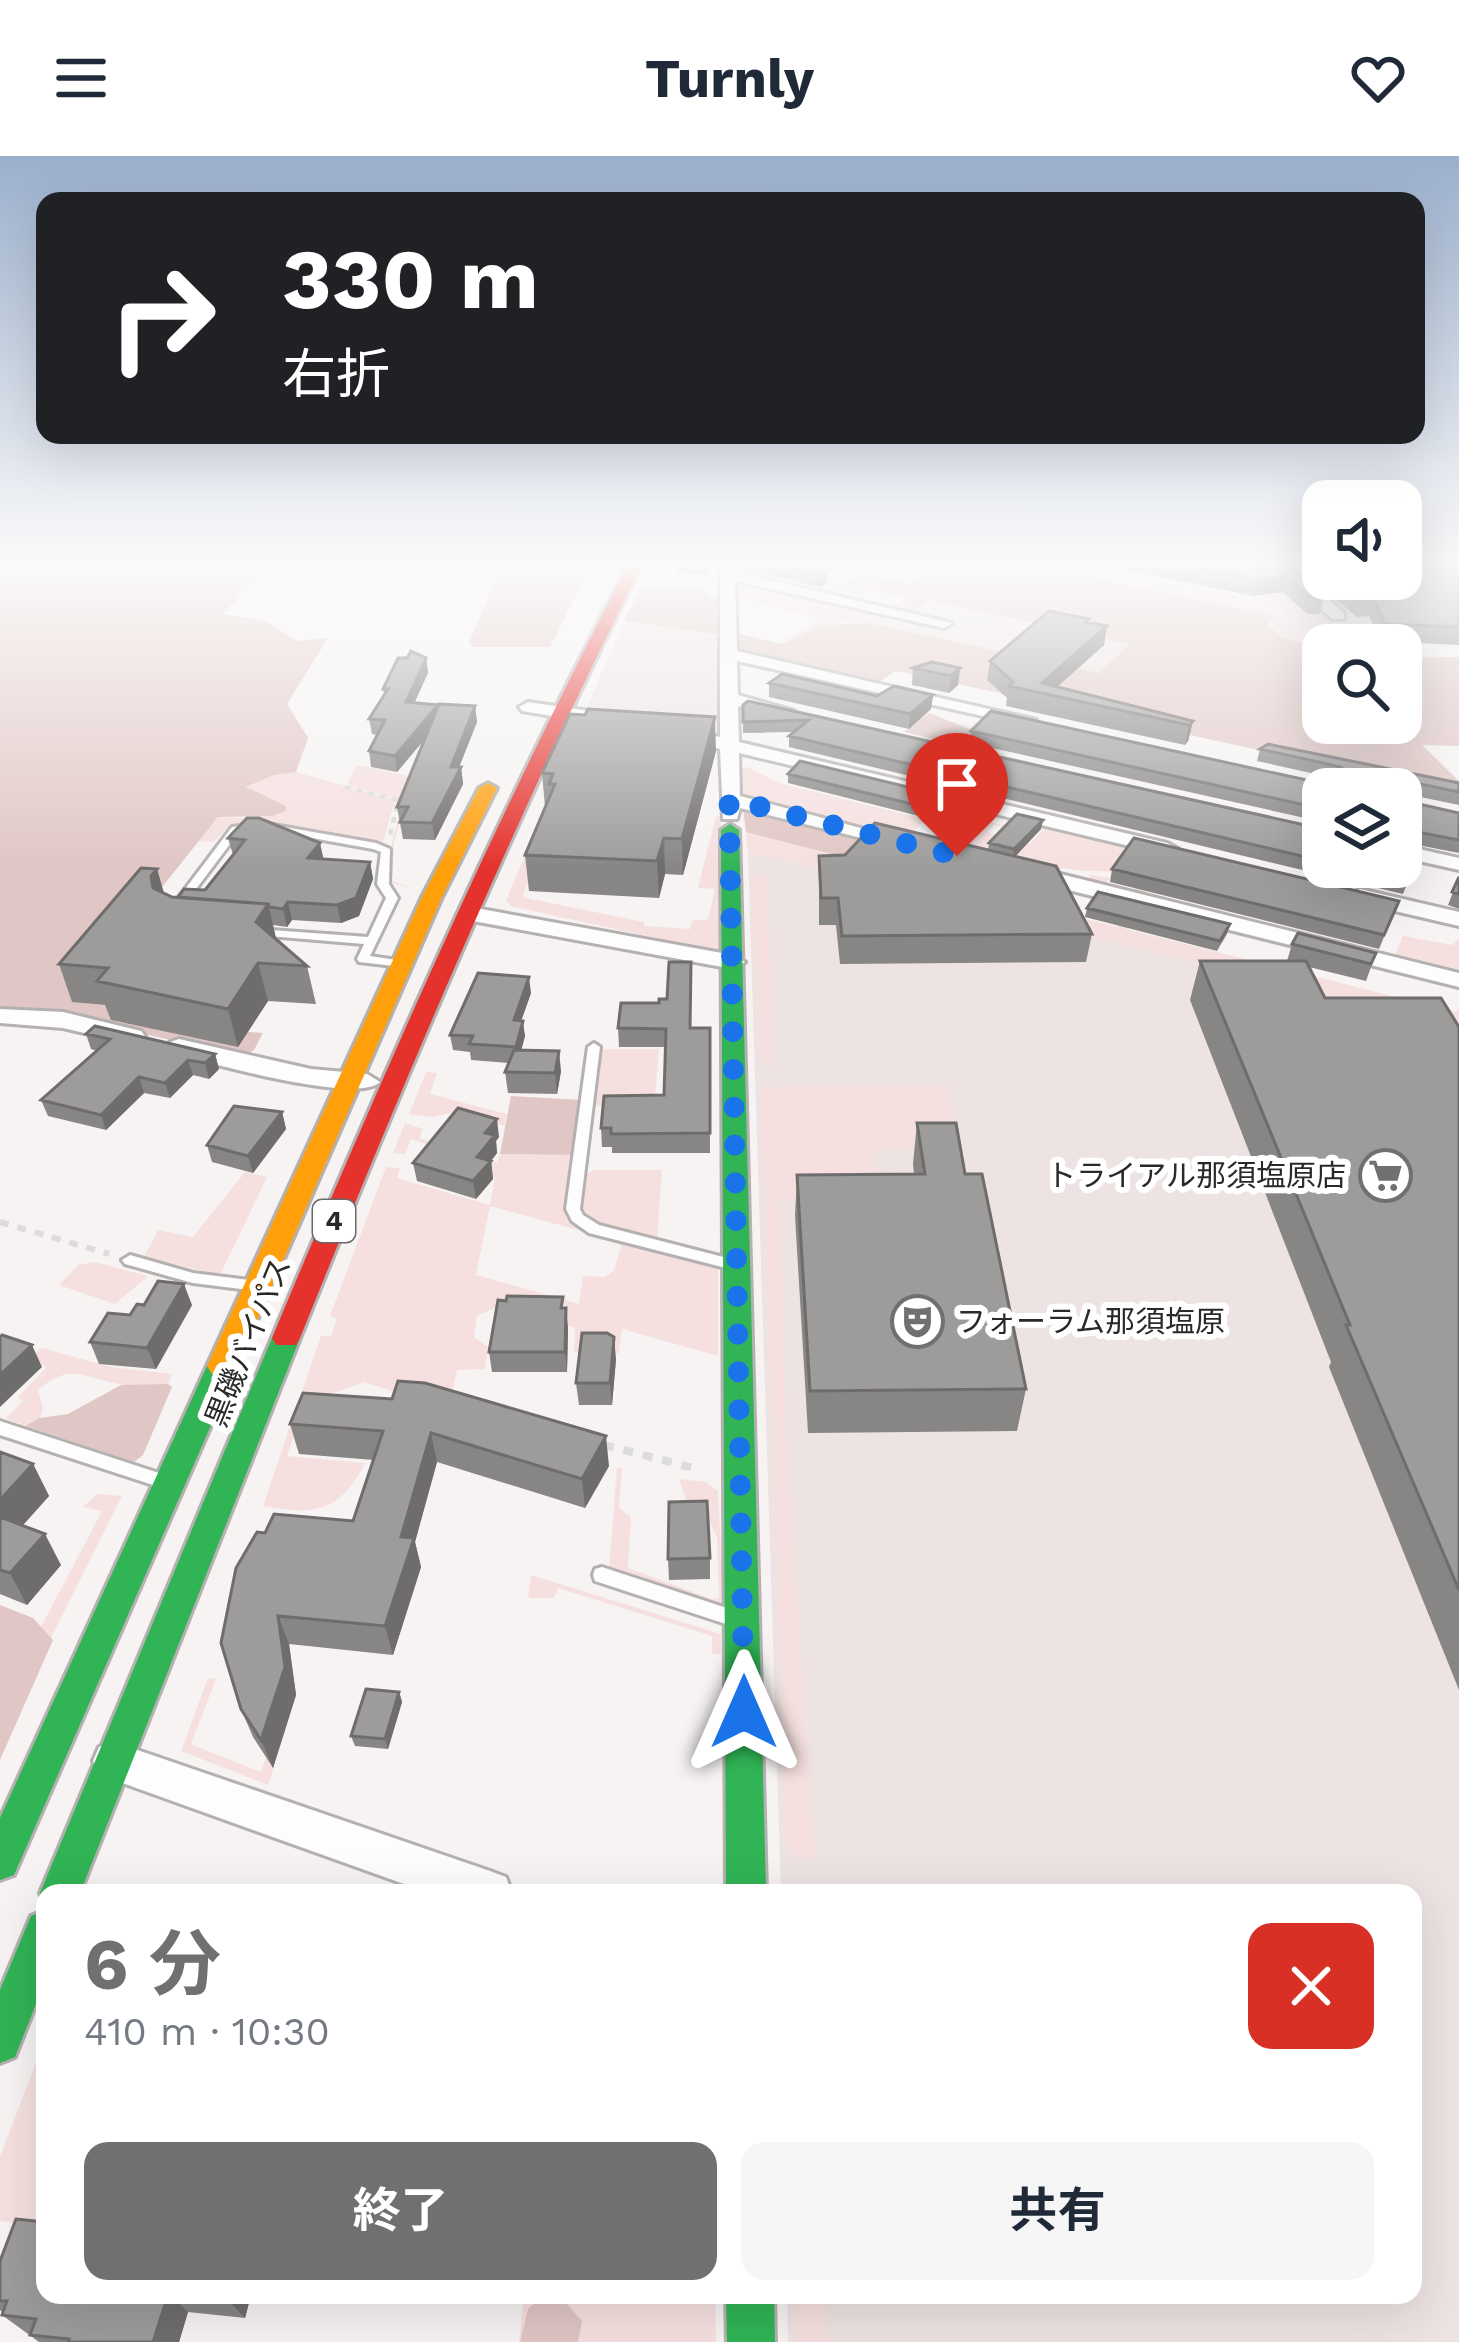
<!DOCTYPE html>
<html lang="ja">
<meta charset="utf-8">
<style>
body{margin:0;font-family:"Work Sans","Noto Sans JP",sans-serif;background:#f6f6f7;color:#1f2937;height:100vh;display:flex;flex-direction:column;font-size:45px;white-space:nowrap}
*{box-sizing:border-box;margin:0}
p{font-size:39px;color:#747a83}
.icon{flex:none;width:66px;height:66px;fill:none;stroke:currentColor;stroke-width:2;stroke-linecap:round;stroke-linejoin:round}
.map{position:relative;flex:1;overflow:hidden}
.sheet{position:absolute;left:36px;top:1728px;width:1386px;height:420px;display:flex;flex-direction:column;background:#fff;border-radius:24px;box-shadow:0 12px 48px #0002}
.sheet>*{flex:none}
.top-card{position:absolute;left:36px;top:36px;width:1389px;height:252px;border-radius:24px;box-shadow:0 12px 48px #0002;background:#202124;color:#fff;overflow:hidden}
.fabs{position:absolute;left:1302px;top:324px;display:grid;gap:24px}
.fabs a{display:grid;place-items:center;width:120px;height:120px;border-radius:24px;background:#fff;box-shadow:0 12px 48px #0002;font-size:60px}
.pin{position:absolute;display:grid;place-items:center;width:102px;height:102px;color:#fff;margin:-123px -51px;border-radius:50% 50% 50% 0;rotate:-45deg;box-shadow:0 0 12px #0007}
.pin .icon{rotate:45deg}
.me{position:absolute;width:132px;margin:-66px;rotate:0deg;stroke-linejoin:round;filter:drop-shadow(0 0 9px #0008)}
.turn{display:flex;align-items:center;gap:42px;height:252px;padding:0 48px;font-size:54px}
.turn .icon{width:156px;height:156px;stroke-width:2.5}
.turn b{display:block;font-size:84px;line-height:102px}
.round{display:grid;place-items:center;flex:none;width:126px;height:126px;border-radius:24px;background:#f6f6f7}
.head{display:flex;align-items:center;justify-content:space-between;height:204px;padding:0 48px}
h1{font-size:72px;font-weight:700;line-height:90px;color:#726f6f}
.action{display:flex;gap:24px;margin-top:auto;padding:24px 48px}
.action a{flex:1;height:138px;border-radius:24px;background:#726f6f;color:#fff;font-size:48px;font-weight:700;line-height:138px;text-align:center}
.action a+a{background:#f6f6f7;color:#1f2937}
header{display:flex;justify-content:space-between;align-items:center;height:156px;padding:0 48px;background:#fff;font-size:54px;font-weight:700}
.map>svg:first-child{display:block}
.built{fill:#eee3e3}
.green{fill:#f5e0df}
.forest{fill:#e0c6c4}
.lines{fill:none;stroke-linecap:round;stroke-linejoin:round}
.lane-casing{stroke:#b4b1b0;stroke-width:6}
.street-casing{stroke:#b4b1b0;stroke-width:6}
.fast-casing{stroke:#b4b1b0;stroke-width:6}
.slow-casing{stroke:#b4b1b0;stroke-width:6}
.jam-casing{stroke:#b4b1b0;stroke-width:6}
.path-far2{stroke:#dddcdc;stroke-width:4.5;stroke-dasharray:6 6;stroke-linecap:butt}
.path-far1{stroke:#dddcdc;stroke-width:6;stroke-dasharray:9 9;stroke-linecap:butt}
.path{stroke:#dddcdc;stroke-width:8;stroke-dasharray:10 10;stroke-linecap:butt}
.lane{fill:#fefdfd;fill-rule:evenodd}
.street{fill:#fefdfd;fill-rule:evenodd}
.fast{fill:#30b455;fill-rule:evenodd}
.slow{fill:#ff9f0a;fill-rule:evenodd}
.jam{fill:#e5322d;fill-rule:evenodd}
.wall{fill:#888685}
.shaded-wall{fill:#6f6d6c}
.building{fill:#9e9c9b;stroke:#6f6d6c;stroke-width:3}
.route{stroke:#1a73e8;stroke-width:21;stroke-dasharray:0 37.8}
.labels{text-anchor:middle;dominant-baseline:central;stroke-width:12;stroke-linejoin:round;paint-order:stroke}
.shield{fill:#fff;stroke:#6b6868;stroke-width:3}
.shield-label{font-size:27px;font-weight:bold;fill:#2b2828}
.poi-label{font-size:30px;fill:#2b2828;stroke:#fff;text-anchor:end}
.street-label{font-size:30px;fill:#2b2828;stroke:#fff}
</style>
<header><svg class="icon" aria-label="menu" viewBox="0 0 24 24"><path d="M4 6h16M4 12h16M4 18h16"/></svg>Turnly<svg class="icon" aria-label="heart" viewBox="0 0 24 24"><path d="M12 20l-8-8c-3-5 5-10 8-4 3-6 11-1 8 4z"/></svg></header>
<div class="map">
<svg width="1459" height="2186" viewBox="0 0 1459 2186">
<rect width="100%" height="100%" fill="#f7f3f3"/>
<path class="built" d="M927,444L1131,487L1099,517L870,467L885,457L903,460Z
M624,465L721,480L722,566L700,572L587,551Z
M748,699L769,700L1199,807L1459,889V2186H788L787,2139H1413V1737H781Z"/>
<path class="green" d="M735,407H887L909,412L893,423L866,418L845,427L909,442L915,447L903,455L891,452L903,443L872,436L858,445L814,435L830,425L753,409L743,415L748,418L744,421L735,417Z
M1023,407H1057L1251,442L1279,413L1292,425L1265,437L1304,436L1316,447L1278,449L1327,460L1339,485L1348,489H1323V493L1282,481L1267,467L1273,461L1269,458Z
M739,425L885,457L870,467L841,466L781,488L819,462L744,444L733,448L734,426Z
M357,609L414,621L394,686L392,725L421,735L389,726L392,685L403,645L351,630L348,626Z
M748,611L779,627L920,662L940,644L998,658L992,666L1010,672L994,669L987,676L1030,688L1047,670L1215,710L1157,720L1143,740L1086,726L1091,719L1110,722L1106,728L1133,735L1144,721C1116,712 1091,718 1063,712L1055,718L940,690L957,671L926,663L906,682L740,641L739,612Z
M296,616L395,644L383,686L257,665L228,671L214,686L197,685L219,661L247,662L285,655L286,650L246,632L274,618Z
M716,660H721L720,796L510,750L506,744L540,665H551L523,739L526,742L644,766V770L690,773L692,764H708L715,733L698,732Z
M746,676L869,708L868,690L860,682L1013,719L1058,756L1118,771L1133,749L1137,755L1126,773L1456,856L1459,852V879L1201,813L1198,807L769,700L748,699Z
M751,718L767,721L774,910L761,909Z
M1403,780L1452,789L1459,783V818L1394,802Z
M602,893H659L654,950H595Z
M426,916L437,917L430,938L507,958L505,970L455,956L432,961L409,958Z
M947,930L959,993H874L881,1052L845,1043H780L786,1280L815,1703L797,1702L786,1687L761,931Z
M405,967L423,973L419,982L497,1007L500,998L571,999L566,1061L589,1077L490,1050L476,1119L579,1148L583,1120L605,1121L614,1114L622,1086L713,1108L718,1114V1200L622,1173L619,1197L574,1196L575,1172L508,1146L477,1160L474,1181L488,1191L485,1213L457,1214L449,1253L364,1226L323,1241H300L321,1180H331L337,1162L330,1160L386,1011L400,1012L397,1022L490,1049L495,1021L471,1013V1003L411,983L405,998L393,997Z
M595,1014H662L657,1085L585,1062L581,1054L583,1020Z
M245,1016L267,1021L220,1119L144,1101L158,1074L193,1081Z
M94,1106L148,1120L115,1148L59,1129L78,1109Z
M42,1192L111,1211L172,1218L168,1228C152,1228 134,1231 119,1228C81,1221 71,1206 38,1234L43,1252L40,1262L25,1270L6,1262L23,1245L18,1241L47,1211L29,1203Z
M294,1258L301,1259L287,1300L365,1307C340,1356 315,1360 263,1350Z
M617,1311L622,1313L619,1352L631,1361L628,1412L712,1443L719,1442L717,1381L707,1362H692L679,1323L706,1326L718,1335L724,1452L609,1416Z
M97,1338L122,1340L51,1482L41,1471L102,1355L83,1351Z
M531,1419L721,1478V1498H712V1480L558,1432L554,1442H528Z
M208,1522L216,1523L191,1588L261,1616L266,1601L275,1607L268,1629L181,1595Z
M45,1883V2070L0,2065V2001Z
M524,2139L697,2147L698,2139H715L716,2186H519Z
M793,2139H827L830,2186H794Z"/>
<path class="forest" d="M0,407H271L223,458L268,466L296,485L328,482L287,548L308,582L296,616L274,619L246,631L286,650V655L272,660L218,661L71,845L117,851L110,861L118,866L263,877L254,894L243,900L71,862L0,857Z
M491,407H592L550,491H473L469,487L501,410Z
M887,407H1023L1269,458L1274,461L1267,468L1282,481L1323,493V567H1401V502L1459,501V590L1422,589L1459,625V638L908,517L895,515L878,527L737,495V477L781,488L825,469L870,467L1099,517L1130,488L927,444L910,456L903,455L914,447L909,442L831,425L843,428L866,418L911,427L926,416Z
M642,430L705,432L710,441L719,442L720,479L624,465Z
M929,557L970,573L994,594L991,597L904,576Z
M749,652L856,679L868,690L870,708L746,676L743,653Z
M511,940L580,944L571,999L500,998Z
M168,1228L172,1231L143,1299L134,1306L25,1270L40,1262L68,1258L121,1229Z
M0,1449L33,1462L53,1484L0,1604Z
M542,2140L565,2146L582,2165L578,2186H520L528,2153Z"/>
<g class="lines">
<defs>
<path id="lane" d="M262,667L376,687L390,693L389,728L398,742L370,800L403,805V811L359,806L357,803L364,788L257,779L251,776L257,773L368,781L386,742L377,728L381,696L373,693L262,673L239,676L184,749H176V745L232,671Z
M594,887L600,891L580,1053L583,1059L599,1069L735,1104L738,1108L735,1112L730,1113L589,1077L572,1065L566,1053L588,891Z
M130,1099L193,1117L249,1124L257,1129L249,1134L193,1127L125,1108L122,1104Z
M0,1265L162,1318L165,1323L162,1328L156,1330L0,1279Z
M602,1411L742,1457L745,1463L742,1469L735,1471L595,1425L593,1419L595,1413Z"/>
<path id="street" d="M720,407H734L735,416L952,467L944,472L735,425L737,495L1036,564L1027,570L737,505L738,539L794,555L785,561L738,550L739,586L1167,687L1178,693L1167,699L739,597L740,640L917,687L906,693L740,652L737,663H723L720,593L668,577L677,571L720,581Z
M1271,407H1287L1344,457V463H1332Z
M528,546L624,560L633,566L624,572L522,555L519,551Z
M1401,689L1459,702V714L1401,701Z
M1028,710L1459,817V831L1020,722V712Z
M1360,733L1459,756V770L1352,745L1349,740Z
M470,751L733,799L745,806L733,813L462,763L459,758Z
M0,853L63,856L141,875L145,880L132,888L63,872L0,867Z
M179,883L311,913L367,918L380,926C356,949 206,906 170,896L166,891L170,886Z
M114,1586L490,1715L506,1721L512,1737H429L114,1624L99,1619L93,1605L99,1591Z"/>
<path id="fast" d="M730,668L739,674L766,1737H726L721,674Z
M286,1172L296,1175L300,1182L80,1737H45V1749L40,1737L272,1182L276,1175Z
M222,1199L232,1202L237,1210L14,1719L0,1724V1662L207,1210L212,1202Z
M45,1754V1825L15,1901L0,1907V1834L31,1760Z
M726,2139H774L775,2186H727Z"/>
<path id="slow" d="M488,627L497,632L441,743L237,1210L232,1218H212L207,1210L421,743L479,632Z"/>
<path id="jam" d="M629,407H643C516,660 406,919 300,1182L296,1189H276L272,1182C382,919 497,660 629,407Z"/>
</defs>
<use href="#lane" class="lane-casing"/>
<use href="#street" class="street-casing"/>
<use href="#fast" class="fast-casing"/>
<use href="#slow" class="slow-casing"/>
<use href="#jam" class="jam-casing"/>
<path class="path-far2" d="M345,631L398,644L390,680"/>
<path class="path-far1" d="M0,1066L109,1098"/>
<path class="path" d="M604,1289L701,1314"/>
<use href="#lane" class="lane"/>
<use href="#street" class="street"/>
<use href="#fast" class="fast"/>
<use href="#slow" class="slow"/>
<use href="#jam" class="jam"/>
</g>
<path class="wall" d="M676,407H710L709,419L677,417Z
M747,407H792L828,415L827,427L819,431L747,414Z
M1112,407H1287L1324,441L1320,458H1307L1283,436L1253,440L1122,413L1123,409Z
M1292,407H1323V423H1401L1459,407V489L1380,485L1369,460L1357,461Z
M1089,463L1088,466L1104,489L1057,531L1193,565L1188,585L1185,589L1006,550L1007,542L987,524L990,505Z
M426,502L428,517L414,546L475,550L477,566L459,611H461L463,628L435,684L403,683L397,651L426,582L397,616L371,611L369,595L377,579L372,578L369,563L384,539L383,533Z
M913,512H960L958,529L949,537L912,529Z
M769,527L877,540L933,539L931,553L909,573L769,541Z
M743,549L1323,673V711H1401L1323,633V666L970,587L971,575L1325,628L1341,626L1338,623L1257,605L1260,593L1459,627V649L1401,637V644L1459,657V697L1402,686V691L1420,696L1403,738L789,591V580L793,576L743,577Z
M716,595L683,719L665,718L659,742L529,735L525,699L545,651L542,617Z
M788,618L933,637L932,647L919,660L788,627Z
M247,662L324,703L370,706L373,723L359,760L341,767L292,764L287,771L273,769L276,784L307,810L316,848L268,845L238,891L111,864L105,849L72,846L59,808L157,713L164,737L172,741H178L205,734L233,699L228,682Z
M1043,664L1041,673L1015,700L1092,778L1086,806L840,808L836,769H819V700L988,694L989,687Z
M1112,713L1399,745L1379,793L1110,726Z
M1459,721V753L1448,749Z
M1087,752L1230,768L1227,778L1217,795L1085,761Z
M1292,788L1376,797L1366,825L1309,811L1325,842L1459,871V1534L1329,1211L1331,1206L1190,844L1200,805H1287Z
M531,837L521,864L525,880L521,894L561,915L557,938L508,937L505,916L509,907L471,904L470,896L453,894L450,879Z
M618,872H710V997H612V991H602L601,972L664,939L666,891H619Z
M86,878L215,898L219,913L209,923L193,919L170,942L144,937L106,974L48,960L41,944L97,895L91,893Z
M282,956L286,973L253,1017L212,1006L207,989Z
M917,967L965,1018L1026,1233L1017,1275L808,1277L795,1060L797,1019L914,1018L913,1008Z
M499,981L496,985L497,997L491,1005L493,1023L476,1043L417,1025L413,1007Z
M192,1149L156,1213L99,1208L90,1186L130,1159Z
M564,1152L568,1172L567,1216H492L489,1196Z
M616,1203L612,1249H579L576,1227Z
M303,1237L609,1310L585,1352L437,1306L415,1386L421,1411L393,1499L289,1488L296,1539L273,1612L253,1581L241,1553L265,1377L353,1365L374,1304L299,1298L290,1268Z
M0,1296L33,1308L49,1340L23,1369L61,1409L27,1449L0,1438Z
M710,1402V1423L669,1424L668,1403Z
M399,1536L402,1546L388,1593L355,1590L351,1580Z
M0,2105L45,2139H251L245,2162L188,2156L179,2186H39L2,2159L3,2157L0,2154Z"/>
<path class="shaded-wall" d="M828,415L827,427L819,431L820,419Z
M1287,420L1283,436L1253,440L1257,424Z
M1107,470L1104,489L1048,539L1042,527Z
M426,502L428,517L408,561L406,546Z
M960,512L958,529L949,537L951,520Z
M933,539L931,553L909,573L910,558Z
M438,549L440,564L397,616L395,600Z
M475,550L477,566L454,624L461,611L463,628L435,684L432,667L451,611Z
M715,561L716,595L683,719L682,683Z
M1193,565L1188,585L1185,589L1189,569Z
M933,637L932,647L919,660L920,650Z
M1043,664L1041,673L1013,703L1014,693Z
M664,682L665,718L659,742L657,705Z
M320,687L324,705L308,702Z
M370,706L373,723L359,760L341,767L337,749Z
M157,713L167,749L164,770L151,720Z
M288,746L292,764L287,771L283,753Z
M268,748L277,786L256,766Z
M258,807L268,845L238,891L228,853Z
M529,821L531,837L516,880L514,864Z
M523,865L525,880L518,907L516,891Z
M559,895L561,915L557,938L555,917Z
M215,898L219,913L209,923L205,907Z
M188,904L193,919L170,942L165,927Z
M139,921L144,937L106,974L101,959Z
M282,956L286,973L253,1017L248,1000Z
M497,963L499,981L496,985L497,997L491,1005L493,1023L476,1043L473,1025L477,1001L485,977Z
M184,1128L192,1149L156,1213L147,1192Z
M566,1152L568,1172L567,1216L565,1196Z
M614,1181L616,1203L612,1249L610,1227Z
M32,1189L42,1211L0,1251V1219Z
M431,1277L437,1306L415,1386L421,1411L393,1499L385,1470L401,1381Z
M606,1280L609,1310L585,1352L582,1323Z
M33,1308L49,1340L6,1388L0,1377V1344Z
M45,1378L61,1409L27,1449L10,1417Z
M278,1460L289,1488L296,1539L273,1612L261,1584Z
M399,1536L402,1546L388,1593L385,1583Z
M168,2139H170L188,2156L179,2186H153Z
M228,2139H251L245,2162L227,2143Z"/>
<path class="building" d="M766,407H792L828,415L820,419Z
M1173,407H1287L1324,441L1311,442L1287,420L1257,424Z
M1401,407H1459V471L1385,468L1374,444H1362L1336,423H1401Z
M1049,455L1089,463L1086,466L1107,470L1042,527L1193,565L1189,569L1009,530L1013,526L990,505Z
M411,495L426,502L406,546L438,549L395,600L369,595L385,564L369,563L388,533H383L398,502H407Z
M932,506L960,512L951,520L913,512Z
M782,518L877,540L894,530L933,539L910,558L769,527Z
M748,545L1323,673V705L789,580L809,564L743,566V549Z
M439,548L475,550L451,611H461L432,667L400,666L408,651H397Z
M588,553L715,561L682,683L664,682L657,705L525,699L555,628H549L553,618L542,617L570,558L585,559Z
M991,555L1325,628L1354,624L1341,611L1260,593L1268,588L1459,627V636L1406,625L1400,629L1401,633H1323V653L971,575Z
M800,605L933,637L920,650L788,618Z
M1401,637V644L1459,657V684L1402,673V691L1420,696L1407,725L1347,711H1401Z
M1017,658L1043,664L1014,693L989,687Z
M247,662H259L320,687L308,702L370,706L356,742L337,749L288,746L283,753L269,751L268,748L178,741L184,733L205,734L245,684L228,682Z
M875,667L1056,710L1092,778L842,780L838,742H821L819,700L845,699Z
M1134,682L1399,745L1384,779L1112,713Z
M141,712L157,713L151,720L153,732L172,741L268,748L256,766L307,810L258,807L228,853L97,825L108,812L59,808Z
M1459,721V738L1452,736Z
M1098,736L1230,768L1220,785L1087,752Z
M1298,777L1376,797L1371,808L1292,788Z
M1200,805H1306L1325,842H1441L1459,871V1434L1346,1169H1350Z
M669,806H691L690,872H710V977L611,978V972H601L604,940L664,939L666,873L618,872L621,847H659V843H667Z
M478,817L529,821L514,864L523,865L516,891L469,888L473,880L450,879Z
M95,870L215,898L205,907L188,904L165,927L139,921L101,959L41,944L110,883L86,878Z
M514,894L559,895L555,917L505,916Z
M234,950L282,956L248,1000L207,989Z
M458,952L497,963L485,977L495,979L477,1001L491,1005L473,1025L413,1007Z
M917,967H956L965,1018H982L1026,1233L810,1235L797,1019L925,1018Z
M158,1125L184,1128L147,1192L90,1186L108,1157L130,1159L137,1148L144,1149Z
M507,1140L563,1141L561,1152H566L565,1196H489L498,1144L506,1145Z
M582,1177H607L614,1181L610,1227H576Z
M2,1179L32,1189L0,1219V1181Z
M398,1225L425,1227L606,1280L582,1323L431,1277L401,1381L414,1382L385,1470L278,1460L285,1511L261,1584L241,1553L221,1487L236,1412L257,1376L265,1377L274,1358L353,1365L383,1275L290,1268L303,1237L392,1243Z
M0,1296L33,1308L0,1344Z
M707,1345L710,1402L668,1403L669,1346Z
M0,1361L45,1378L10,1417L0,1414Z
M366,1533L399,1536L385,1583L351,1580Z
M16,2063L45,2066V2139H168L153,2186H68L69,2183L30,2179L36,2163L2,2159L7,2145H0V2105Z
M186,2139H228L227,2143Z"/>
<linearGradient id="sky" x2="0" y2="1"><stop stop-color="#9bb0cd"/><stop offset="0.57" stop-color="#fbfafa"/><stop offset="1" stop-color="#fbfafa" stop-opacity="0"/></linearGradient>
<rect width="1459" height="713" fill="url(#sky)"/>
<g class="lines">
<path class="route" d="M744,1556L729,643L957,700"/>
</g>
<defs>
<symbol id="supermarket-ring" viewBox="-11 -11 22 22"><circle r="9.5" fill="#fff" stroke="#726f6f" stroke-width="1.5"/><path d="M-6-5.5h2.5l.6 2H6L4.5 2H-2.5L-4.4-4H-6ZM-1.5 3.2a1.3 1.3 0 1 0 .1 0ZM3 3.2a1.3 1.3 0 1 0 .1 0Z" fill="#726f6f"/></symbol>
<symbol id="theatre-ring" viewBox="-11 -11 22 22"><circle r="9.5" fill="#fff" stroke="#726f6f" stroke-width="1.5"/><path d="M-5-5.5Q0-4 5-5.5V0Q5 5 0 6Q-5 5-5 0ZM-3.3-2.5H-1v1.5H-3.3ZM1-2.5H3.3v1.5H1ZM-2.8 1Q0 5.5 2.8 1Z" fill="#726f6f"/></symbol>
</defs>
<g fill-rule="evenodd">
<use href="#supermarket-ring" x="1356" y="990" width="59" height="59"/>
<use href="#theatre-ring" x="888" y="1136" width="59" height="59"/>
</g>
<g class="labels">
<rect class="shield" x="313" y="1044" width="42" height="42" rx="9"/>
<g class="shield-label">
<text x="334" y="1065">4</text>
</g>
<g class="poi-label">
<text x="1346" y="1019">トライアル那須塩原店</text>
<text x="956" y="1165" text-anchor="start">フォーラム那須塩原</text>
</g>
<g class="street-label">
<text transform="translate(248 1186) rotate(-68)">黒磯バイパス</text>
</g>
</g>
</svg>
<div class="fabs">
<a><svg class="icon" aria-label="sound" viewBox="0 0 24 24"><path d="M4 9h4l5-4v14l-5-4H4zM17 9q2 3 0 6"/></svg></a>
<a><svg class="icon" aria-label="search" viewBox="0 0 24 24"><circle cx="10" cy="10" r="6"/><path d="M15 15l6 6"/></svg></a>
<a><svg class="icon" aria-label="layers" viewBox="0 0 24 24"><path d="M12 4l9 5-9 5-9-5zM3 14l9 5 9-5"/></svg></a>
</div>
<div class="pin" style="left:957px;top:700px;background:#d93025"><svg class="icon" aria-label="arrive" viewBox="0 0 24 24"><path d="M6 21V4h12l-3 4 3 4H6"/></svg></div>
<svg class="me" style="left:744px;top:1556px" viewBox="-20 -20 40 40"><path d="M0-17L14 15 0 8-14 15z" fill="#1a73e8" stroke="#fff" stroke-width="4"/></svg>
<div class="top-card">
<div class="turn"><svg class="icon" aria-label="right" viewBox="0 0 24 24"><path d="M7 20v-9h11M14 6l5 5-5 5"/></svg><div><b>330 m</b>右折</div></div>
</div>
<section class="sheet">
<div class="head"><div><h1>6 分</h1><p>410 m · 10:30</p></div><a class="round" style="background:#d93025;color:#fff"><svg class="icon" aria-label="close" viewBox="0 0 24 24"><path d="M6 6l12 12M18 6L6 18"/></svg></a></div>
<div class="action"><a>終了</a><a>共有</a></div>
</section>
</div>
